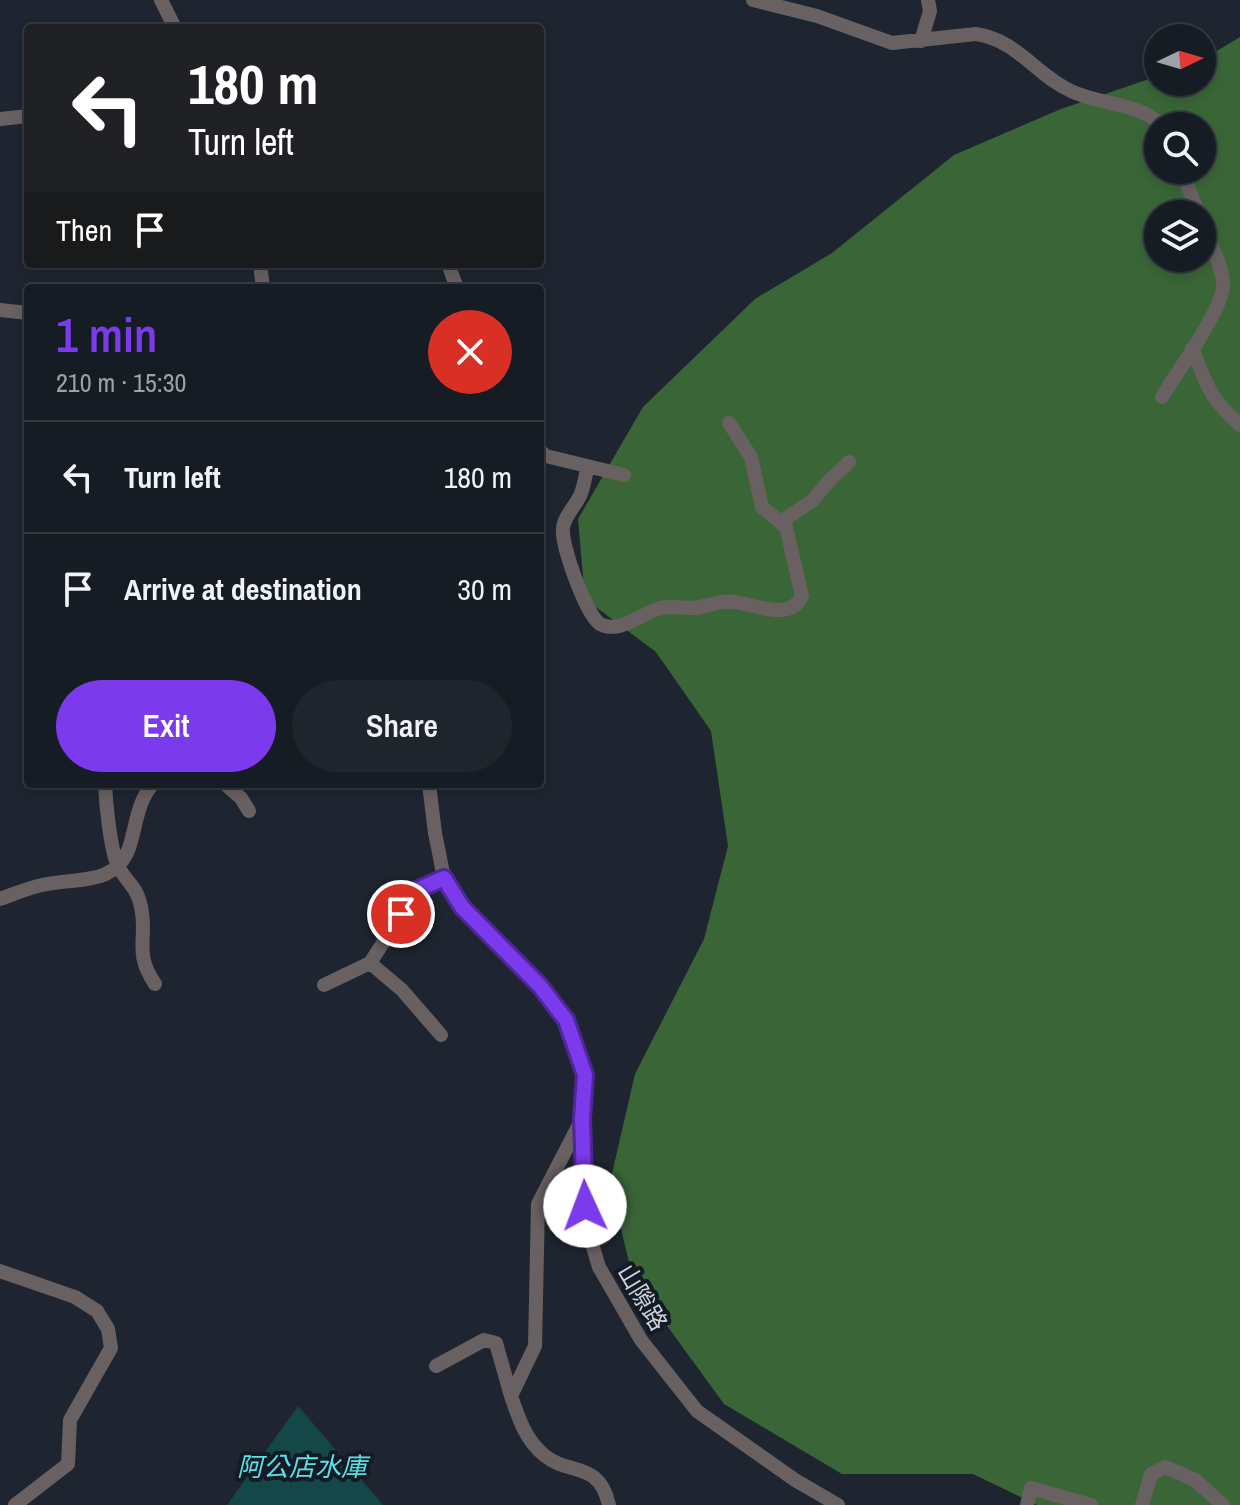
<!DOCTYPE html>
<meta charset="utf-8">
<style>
body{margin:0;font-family:"Archivo Narrow","Noto Sans TC",sans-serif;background:#1f252c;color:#f1f3f6;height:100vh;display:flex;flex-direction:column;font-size:30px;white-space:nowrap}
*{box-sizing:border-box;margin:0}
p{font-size:26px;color:#9ea1a6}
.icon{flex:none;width:44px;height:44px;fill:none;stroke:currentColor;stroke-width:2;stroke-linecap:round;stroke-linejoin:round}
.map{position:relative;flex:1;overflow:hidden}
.sheet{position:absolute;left:24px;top:284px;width:520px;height:504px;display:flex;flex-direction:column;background:#161c24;border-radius:8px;box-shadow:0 4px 12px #0003,0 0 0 2px #353a41}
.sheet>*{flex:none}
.guide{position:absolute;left:24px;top:24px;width:520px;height:244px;border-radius:8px;box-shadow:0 4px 12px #0003,0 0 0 2px #353a41;background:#202124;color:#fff;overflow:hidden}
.needle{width:52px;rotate:85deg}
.fabs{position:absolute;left:1144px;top:24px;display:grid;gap:16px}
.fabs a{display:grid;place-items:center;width:72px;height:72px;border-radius:50%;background:#161c24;box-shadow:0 4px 12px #0003,0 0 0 2px #353a41;font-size:40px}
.pin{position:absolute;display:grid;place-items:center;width:68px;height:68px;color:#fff;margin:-34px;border:4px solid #fff;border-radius:50%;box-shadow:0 2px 8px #0007}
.me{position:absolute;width:88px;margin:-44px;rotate:358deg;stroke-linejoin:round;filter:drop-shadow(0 0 6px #0008)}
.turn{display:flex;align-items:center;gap:28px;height:168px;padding:0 32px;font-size:36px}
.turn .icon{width:104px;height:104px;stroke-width:2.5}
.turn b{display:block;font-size:56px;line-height:68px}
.then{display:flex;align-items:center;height:76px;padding:0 32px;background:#0003;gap:16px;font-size:30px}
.round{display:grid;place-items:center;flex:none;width:84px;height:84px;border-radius:42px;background:#1f252c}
.summary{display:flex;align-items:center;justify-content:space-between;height:136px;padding:0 32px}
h1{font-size:48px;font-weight:600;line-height:60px;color:#7c3aed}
.cta{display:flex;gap:16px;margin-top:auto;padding:16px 32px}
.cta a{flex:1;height:92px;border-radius:48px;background:#7c3aed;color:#fff;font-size:32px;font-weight:600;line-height:92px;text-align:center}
.cta a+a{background:#1f252c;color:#f1f3f6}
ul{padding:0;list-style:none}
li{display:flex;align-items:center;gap:24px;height:112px;padding:0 32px;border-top:2px solid #353a41}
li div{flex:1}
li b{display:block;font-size:30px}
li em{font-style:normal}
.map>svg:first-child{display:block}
.forest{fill:#3a6637;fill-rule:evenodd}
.water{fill:#144748}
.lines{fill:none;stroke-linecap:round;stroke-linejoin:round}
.minor{stroke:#696161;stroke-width:14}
.route-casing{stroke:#51269a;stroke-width:20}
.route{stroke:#7c3aed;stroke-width:14}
.labels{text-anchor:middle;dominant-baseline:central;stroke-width:8;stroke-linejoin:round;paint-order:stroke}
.street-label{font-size:24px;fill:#cfd4db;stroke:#151b26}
.water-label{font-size:26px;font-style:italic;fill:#58e2e4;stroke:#151b26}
</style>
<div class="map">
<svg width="1240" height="1505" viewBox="0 0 1240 1505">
<rect width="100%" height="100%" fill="#1e2530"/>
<path class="forest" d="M1240,37V1505H1037L973,1474H842L724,1404L633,1279L610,1182L635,1074L704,939L728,846L711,731L656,652L585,599L578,519L643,407L755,299L832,253L954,155L1061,109L1158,76V82H1202V60ZM1158,126H1202V170H1158ZM1158,214H1202V258H1158Z"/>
<path class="water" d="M298,1406L383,1505H227Z"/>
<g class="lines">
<path class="minor" d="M161,0L175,28
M753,0L817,16L892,43L976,34C1017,40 1036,75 1071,91C1099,105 1140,102 1162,126
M921,41L930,11L928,0
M0,119L28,116
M1181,170L1199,214
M260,264L263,288
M448,264L457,288
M0,310L28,313
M1192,348C1207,385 1209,398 1240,425
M1162,397C1176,373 1226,306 1223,282C1221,262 1209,241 1202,222
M540,451L546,456L624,475
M588,467C585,476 584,487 580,496C575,506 564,517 563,528C561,545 586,615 600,624C619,634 640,615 657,609C669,605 681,608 693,608C704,607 713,603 723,602C747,598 788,626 802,596L786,527L762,507L751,457L729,423
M782,521L812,501L829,481L849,462
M105,784C106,805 110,845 117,864C123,879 137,885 141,907C148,940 133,951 155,984
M225,784L241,798L249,811
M429,784L435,833L444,878L462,907L540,986L566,1020L578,1051L585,1075L582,1119L586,1224L599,1267L641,1340L697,1411L795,1480L838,1505
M0,899C14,894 28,888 42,885C74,877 115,887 129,848C136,828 137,801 153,784
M370,963L402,990L441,1035
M324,985L370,963L417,890L444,878
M582,1119L538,1204L535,1346L511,1396C519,1419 525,1439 544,1455C569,1476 599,1460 609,1505
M0,1271L75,1297L97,1311L108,1329L111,1348L70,1420L68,1464L15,1505
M436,1366L484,1340L496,1343L511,1396
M1027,1505L1031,1488L1091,1505
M1142,1505L1151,1474L1165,1467L1195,1480L1223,1505"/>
</g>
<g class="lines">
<defs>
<path id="route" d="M401,914L417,890L444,878L462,907L540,986L566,1020L585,1075L582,1119L585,1206"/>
</defs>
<use href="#route" class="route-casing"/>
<use href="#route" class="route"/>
</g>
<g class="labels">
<g class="street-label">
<text transform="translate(643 1297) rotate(59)">山隙路</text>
</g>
<g class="water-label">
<text x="302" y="1466">阿公店水庫</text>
</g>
</g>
</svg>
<div class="fabs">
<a><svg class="needle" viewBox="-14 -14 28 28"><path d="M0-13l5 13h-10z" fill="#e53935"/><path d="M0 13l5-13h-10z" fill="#9ea1a6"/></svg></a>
<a><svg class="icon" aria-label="search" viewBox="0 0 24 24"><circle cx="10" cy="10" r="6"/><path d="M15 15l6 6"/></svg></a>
<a><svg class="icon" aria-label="layers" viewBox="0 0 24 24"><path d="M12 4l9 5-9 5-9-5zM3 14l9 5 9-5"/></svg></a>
</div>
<div class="pin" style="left:401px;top:914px;background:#d93025"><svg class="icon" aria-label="arrive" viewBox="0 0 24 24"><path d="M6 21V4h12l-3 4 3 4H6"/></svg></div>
<svg class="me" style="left:585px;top:1206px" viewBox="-20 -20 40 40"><circle r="19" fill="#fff"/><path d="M0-13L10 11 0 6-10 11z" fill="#7c3aed"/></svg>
<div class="guide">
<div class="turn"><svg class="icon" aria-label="left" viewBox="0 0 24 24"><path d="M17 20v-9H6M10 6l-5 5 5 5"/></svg><div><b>180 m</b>Turn left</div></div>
<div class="then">Then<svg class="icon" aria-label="arrive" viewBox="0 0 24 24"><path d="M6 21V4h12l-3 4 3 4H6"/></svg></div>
</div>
<section class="sheet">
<div class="summary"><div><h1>1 min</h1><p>210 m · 15:30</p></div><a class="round" style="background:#d93025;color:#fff"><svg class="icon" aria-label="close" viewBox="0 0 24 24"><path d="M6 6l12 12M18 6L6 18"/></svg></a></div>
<ul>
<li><svg class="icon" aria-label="left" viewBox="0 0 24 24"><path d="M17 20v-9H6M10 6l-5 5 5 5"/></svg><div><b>Turn left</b></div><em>180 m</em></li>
<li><svg class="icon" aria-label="arrive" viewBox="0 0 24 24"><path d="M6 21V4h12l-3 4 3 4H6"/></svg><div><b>Arrive at destination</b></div><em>30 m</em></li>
</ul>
<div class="cta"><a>Exit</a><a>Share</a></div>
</section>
</div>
